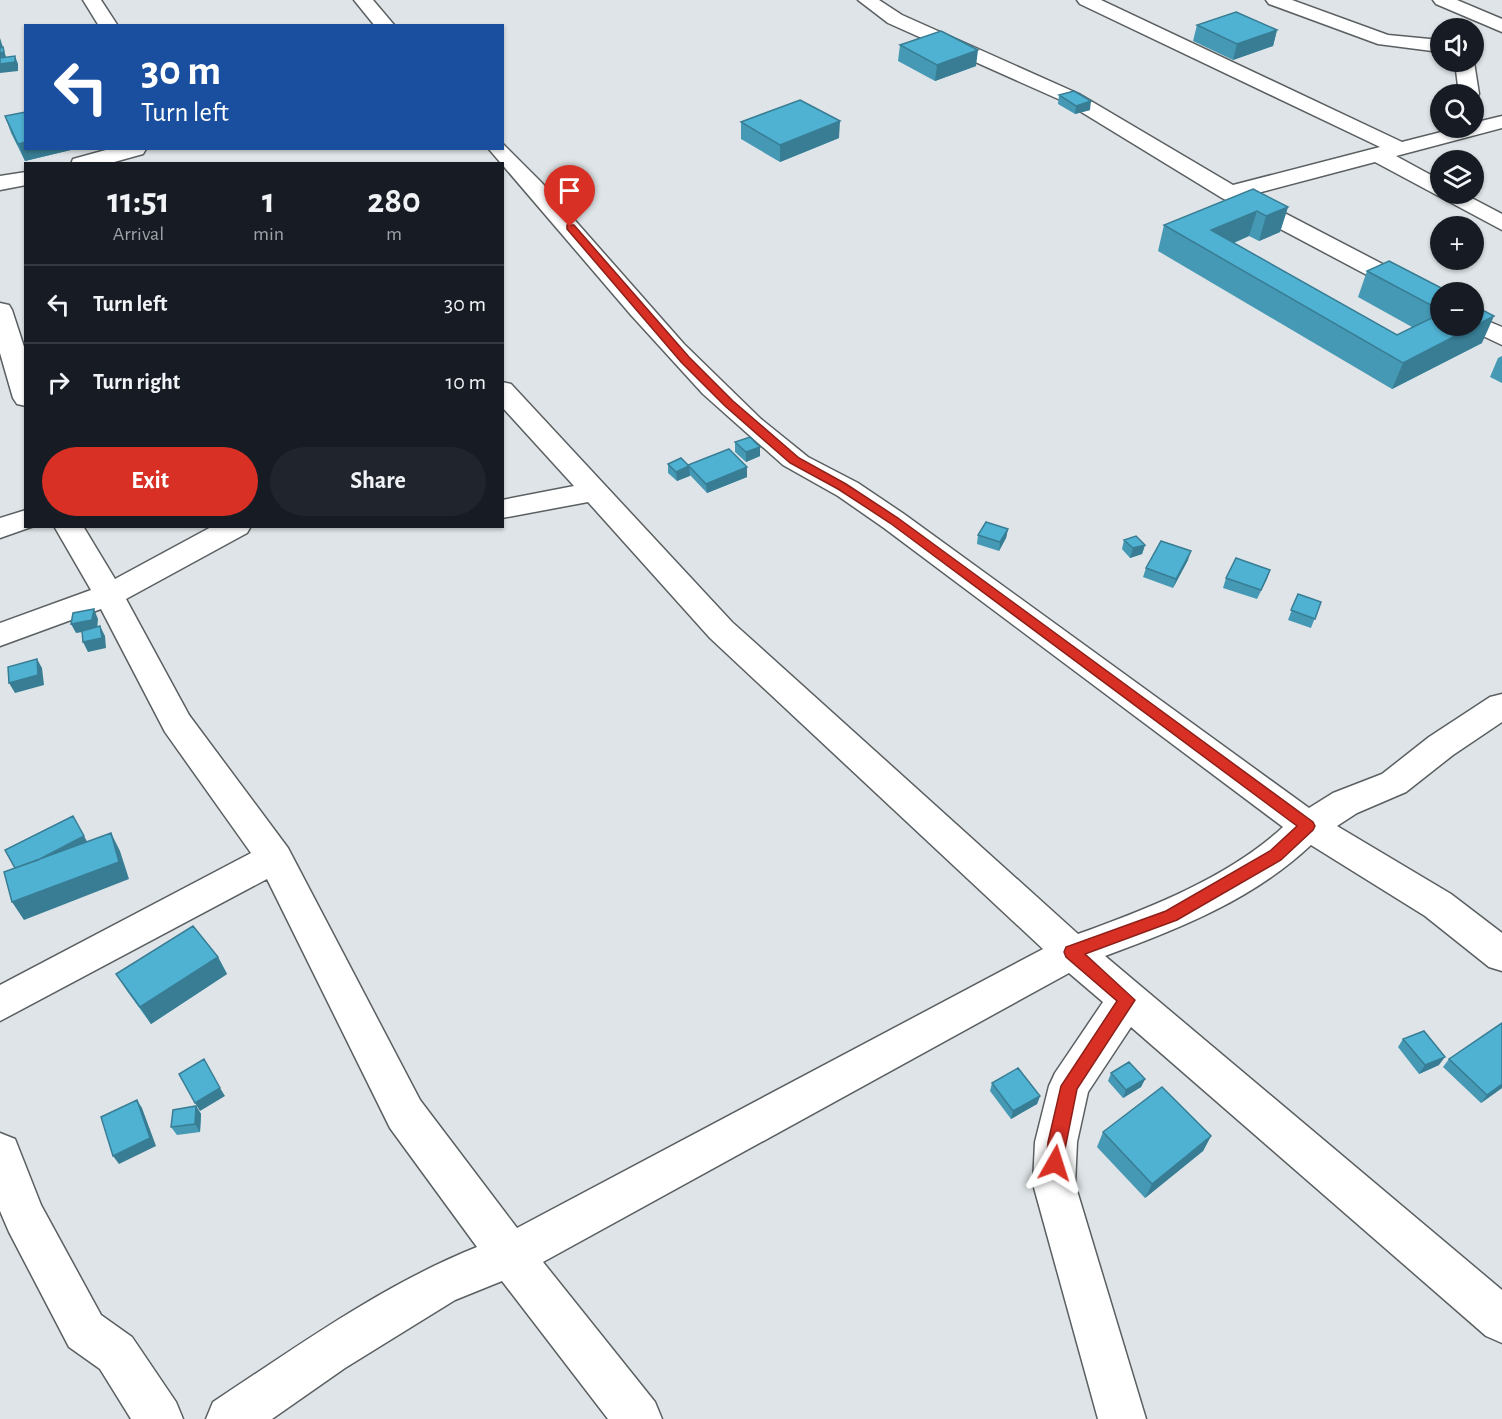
<!DOCTYPE html>
<meta charset="utf-8">
<style>
body{margin:0;font-family:"Alegreya Sans",sans-serif;background:#20242c;color:#f1f3f6;height:100vh;display:flex;flex-direction:column;font-size:22px;white-space:nowrap}
*{box-sizing:border-box;margin:0}
p{font-size:20px;color:#9ea1a6}
.icon{flex:none;width:33px;height:33px;fill:none;stroke:currentColor;stroke-width:2;stroke-linecap:round;stroke-linejoin:round}
.map{position:relative;flex:1;overflow:hidden}
.panel{position:absolute;left:24px;top:162px;width:480px;height:366px;display:flex;flex-direction:column;background:#171b24;border-radius:0px;box-shadow:0 2px 4px #0004}
.panel>*{flex:none}
.top-card{position:absolute;left:24px;top:24px;width:480px;height:126px;border-radius:0px;box-shadow:0 2px 4px #0004;background:#1a4fa0;color:#fff;overflow:hidden}
.controls{position:absolute;left:1430px;top:18px;display:grid;gap:12px}
.controls a{display:grid;place-items:center;width:54px;height:54px;border-radius:50%;background:#171b24;box-shadow:0 2px 4px #0004;font-size:30px}
.pin{position:absolute;display:grid;place-items:center;width:51px;height:51px;color:#fff;margin:-62px -26px;border-radius:50% 50% 50% 0;rotate:-45deg;box-shadow:0 0 6px #0007}
.pin .icon{rotate:45deg}
.me{position:absolute;width:66px;margin:-33px;rotate:6deg;stroke-linejoin:round;filter:drop-shadow(0 0 4px #0008)}
.turn{display:flex;align-items:center;gap:21px;height:126px;padding:0 18px;font-size:27px}
.turn .icon{width:78px;height:78px;stroke-width:2.5}
.turn b{display:block;font-size:42px;line-height:51px}
.eta{display:flex;justify-content:space-evenly;align-items:center;height:102px;text-align:center}
.eta b{font-size:36px;font-weight:700;line-height:42px}
.action{display:flex;gap:12px;margin-top:auto;padding:12px 18px}
.action a{flex:1;height:69px;border-radius:36px;background:#d93025;color:#fff;font-size:24px;font-weight:700;line-height:69px;text-align:center}
.action a+a{background:#20242c;color:#f1f3f6}
ul{padding:0;list-style:none}
li{display:flex;align-items:center;gap:18px;height:78px;padding:0 18px;border-top:2px solid #363941}
li div{flex:1}
li b{display:block;font-size:22px}
li em{font-style:normal}
.map>svg:first-child{display:block}
.lines{fill:none;stroke-linecap:round;stroke-linejoin:round}
.minor-casing{stroke:#5a5f61;stroke-width:3}
.minor{fill:#fff;fill-rule:evenodd}
.wall{fill:#4599b5}
.shaded-wall{fill:#387d94}
.building{fill:#50b2d3;stroke:#387d94;stroke-width:1.5}
.route{fill:#d93025;stroke:#8d1f18;stroke-width:1.5}
</style>
<div class="map">
<svg width="1502" height="1419" viewBox="0 0 1502 1419">
<rect width="100%" height="100%" fill="#dee4e7"/>
<g class="lines">
<defs>
<path id="minor" d="M83,0H101L118,26H99Z
M354,0H373L395,26H375Z
M858,0H879L902,15L1079,94L1233,185L1380,147L1080,4L1077,0H1101L1402,142L1457,128H1473V123L1502,116V128L1396,156L1440,180V194H1464L1502,214V230L1375,162L1250,195L1440,294V311L1431,309L1222,198L1065,102L888,23Z
M1266,0H1292L1388,35L1440,40V52L1378,44L1269,4Z
M1433,0H1457L1502,19V32L1436,4Z
M1455,62H1474L1479,94L1476,98L1473,99V94H1459Z
M502,143L542,183L684,344L761,419L808,457L858,483L904,514L1309,808L1333,793L1382,774L1429,737L1490,697L1502,694V722L1453,755L1406,792L1357,813L1337,826L1451,894L1502,933V971L1489,967L1425,916L1311,845C1254,899 1177,930 1105,956L1502,1290V1343L1486,1336L1131,1027L1088,1092L1077,1142L1075,1184L1146,1419H1098L1033,1184L1035,1142L1049,1086L1055,1073L1103,1002L1069,973L543,1262L655,1402L662,1419H608L502,1281L455,1300L345,1368L272,1419H206L213,1402C298,1346 382,1285 477,1247L390,1128L267,879L0,1021V985L251,853L165,732L101,609L0,646V623L91,590L54,526H83L115,579L213,526H251L247,533L126,599L189,715L288,848L420,1100L517,1228L1043,949L710,638L588,502L502,518V500L574,486L502,407V382L511,384L732,622L1078,934C1147,909 1228,878 1283,827L884,528L838,496L783,465L703,394L631,315L488,148H502Z
M113,148L146,149L143,154L107,164H71L73,159Z
M26,172V185L0,190V176Z
M0,303L9,305L12,310L26,353V406L17,404L13,398L0,353Z
M1473,315L1502,327V345L1464,327L1463,326H1473Z
M26,510V526H34L0,538V518Z
M0,1133L15,1139L41,1205L101,1315L132,1337L176,1402L183,1419H131L100,1369L69,1347L9,1232L0,1211Z"/>
</defs>
<use href="#minor" class="minor-casing"/>
<use href="#minor" class="minor"/>
</g>
<path class="wall" d="M1197,25L1277,30L1273,46L1233,60L1193,41Z
M900,45L976,66L935,81L898,61Z
M1059,95L1090,110L1075,114L1058,104Z
M5,116L26,148H79L25,161L11,133Z
M741,122L839,138L780,162L741,139Z
M1253,189L1288,207L1280,232L1259,241L1249,236L1234,243L1397,335L1412,327L1358,297L1367,271L1440,292V326L1482,343L1392,389L1158,251L1164,225Z
M1502,356V383L1490,377L1498,358Z
M735,442L760,447V456L746,462L735,452Z
M668,464L688,465L747,467V477L707,493L690,475L677,481L668,473Z
M1008,529L1006,538L999,551L977,544L978,535Z
M1124,540L1145,545L1142,554L1130,558L1122,549Z
M1188,560L1173,588L1143,577L1146,568Z
M1270,570L1257,599L1223,588L1226,578Z
M1298,594L1321,602L1311,628L1288,620Z
M218,957L227,974L151,1024L127,991L116,974Z
M1502,1023V1088L1481,1103L1443,1067L1449,1059Z
M1403,1039L1439,1065L1419,1074L1398,1047Z
M1111,1073L1145,1079L1141,1087L1123,1098L1108,1081Z
M992,1083L1040,1096L1037,1104L1011,1119L990,1091Z
M196,1106L201,1114L200,1132L177,1135L171,1127Z
M1103,1132L1211,1136L1203,1151L1145,1198L1097,1147Z"/>
<path class="shaded-wall" d="M1277,30L1273,46L1233,60L1237,44Z
M0,38L7,60L0,62Z
M978,50L976,66L935,81L937,65Z
M15,56L18,64V71L0,73V64Z
M1091,101L1090,110L1075,114L1076,106Z
M840,121L839,138L780,162V145Z
M26,142V148H79L25,161L18,144Z
M1288,207L1280,232L1259,241L1266,216Z
M1257,211L1249,236L1211,252V230Z
M1494,316L1482,343L1392,389L1403,363Z
M760,447V456L746,462V452Z
M689,466L690,476L677,481L676,472Z
M747,467V477L707,493L706,484Z
M1008,529L1006,538L999,551L1000,542Z
M1145,545L1142,554L1130,558L1133,548Z
M1191,551L1188,560L1173,588L1176,579Z
M1270,570L1267,579L1257,599L1261,590Z
M94,609L98,619L97,630L76,633L71,624Z
M100,626L105,636L106,648L88,652L83,642Z
M37,659L42,668L44,685L15,693L9,683Z
M111,833L120,851L129,879L24,920L12,902Z
M84,836L89,845L16,871Z
M218,957L227,974L151,1024L140,1007Z
M1445,1057L1439,1065L1419,1074L1425,1065Z
M1145,1079L1141,1087L1123,1098L1126,1090Z
M1502,1084V1088L1481,1103L1487,1095Z
M220,1088L225,1096L200,1111L195,1103Z
M1040,1096L1037,1104L1011,1119L1013,1111Z
M137,1100L142,1108L156,1146L119,1164L113,1156Z
M196,1106L201,1114L200,1132L195,1124Z
M1211,1136L1203,1151L1145,1198L1152,1184Z"/>
<path class="building" d="M1236,12L1277,30L1237,44L1197,25Z
M941,31L978,50L937,65L900,45Z
M3,47L4,52L0,53V48Z
M15,56V62L0,64V58Z
M1074,91L1091,101L1076,106L1059,95Z
M800,100L840,121L780,145L741,122Z
M26,112V142L18,144L5,116Z
M1253,189L1288,207L1266,216L1257,211L1211,230L1397,335L1440,314V326H1473V305L1494,316L1403,363L1164,225Z
M1389,261L1449,292H1440V310L1367,271Z
M750,437L760,447L746,452L735,442Z
M729,449L747,467L706,484L688,465Z
M681,458L689,466L676,472L668,464Z
M986,522L1008,529L1000,542L978,535Z
M1136,536L1145,545L1133,548L1124,540Z
M1161,541L1191,551L1176,579L1146,568Z
M1236,558L1270,570L1261,590L1226,578Z
M1298,594L1321,602L1315,619L1291,610Z
M94,609L92,620L71,624L73,613Z
M100,626L102,638L83,642L82,631Z
M37,659L38,675L9,683L8,667Z
M73,816L84,836L38,860L15,868L5,850Z
M111,833L119,862L12,902L4,872Z
M193,926L218,957L140,1007L116,974Z
M1502,1023V1084L1487,1095L1449,1059Z
M1424,1031L1445,1057L1425,1065L1403,1039Z
M204,1059L220,1088L195,1103L179,1074Z
M1129,1062L1145,1079L1126,1090L1111,1073Z
M1018,1068L1040,1096L1013,1111L992,1083Z
M1162,1087L1211,1136L1152,1184L1103,1132Z
M137,1100L150,1138L113,1156L101,1117Z
M196,1106L195,1124L171,1127L173,1110Z"/>
<path class="route" d="M567,225H574L689,357L733,401L799,458L846,484L898,518L1313,822L1315,826L1313,830L1281,860L1177,920L1085,954L1135,1000L1077,1089L1061,1169L1055,1172L1049,1169L1046,1163L1048,1142L1061,1086L1117,1001L1066,957L1064,952L1066,947L1166,911L1270,851L1297,826L890,523L838,489L790,463L725,406L681,362L567,229Z"/>
</svg>
<div class="controls">
<a><svg class="icon" aria-label="sound" viewBox="0 0 24 24"><path d="M4 9h4l5-4v14l-5-4H4zM17 9q2 3 0 6"/></svg></a>
<a><svg class="icon" aria-label="search" viewBox="0 0 24 24"><circle cx="10" cy="10" r="6"/><path d="M15 15l6 6"/></svg></a>
<a><svg class="icon" aria-label="layers" viewBox="0 0 24 24"><path d="M12 4l9 5-9 5-9-5zM3 14l9 5 9-5"/></svg></a>
<a>+</a>
<a>−</a>
</div>
<div class="pin" style="left:570px;top:227px;background:#d93025"><svg class="icon" aria-label="arrive" viewBox="0 0 24 24"><path d="M6 21V4h12l-3 4 3 4H6"/></svg></div>
<svg class="me" style="left:1055px;top:1163px" viewBox="-20 -20 40 40"><path d="M0-17L14 15 0 8-14 15z" fill="#d93025" stroke="#fff" stroke-width="4"/></svg>
<div class="top-card">
<div class="turn"><svg class="icon" aria-label="left" viewBox="0 0 24 24"><path d="M17 20v-9H6M10 6l-5 5 5 5"/></svg><div><b>30 m</b>Turn left</div></div>
</div>
<section class="panel">
<div class="eta">
<div><b>11:51</b><p>Arrival</p></div>
<div><b>1</b><p>min</p></div>
<div><b>280</b><p>m</p></div>
</div>
<ul>
<li><svg class="icon" aria-label="left" viewBox="0 0 24 24"><path d="M17 20v-9H6M10 6l-5 5 5 5"/></svg><div><b>Turn left</b></div><em>30 m</em></li>
<li><svg class="icon" aria-label="right" viewBox="0 0 24 24"><path d="M7 20v-9h11M14 6l5 5-5 5"/></svg><div><b>Turn right</b></div><em>10 m</em></li>
</ul>
<div class="action"><a>Exit</a><a>Share</a></div>
</section>
</div>
